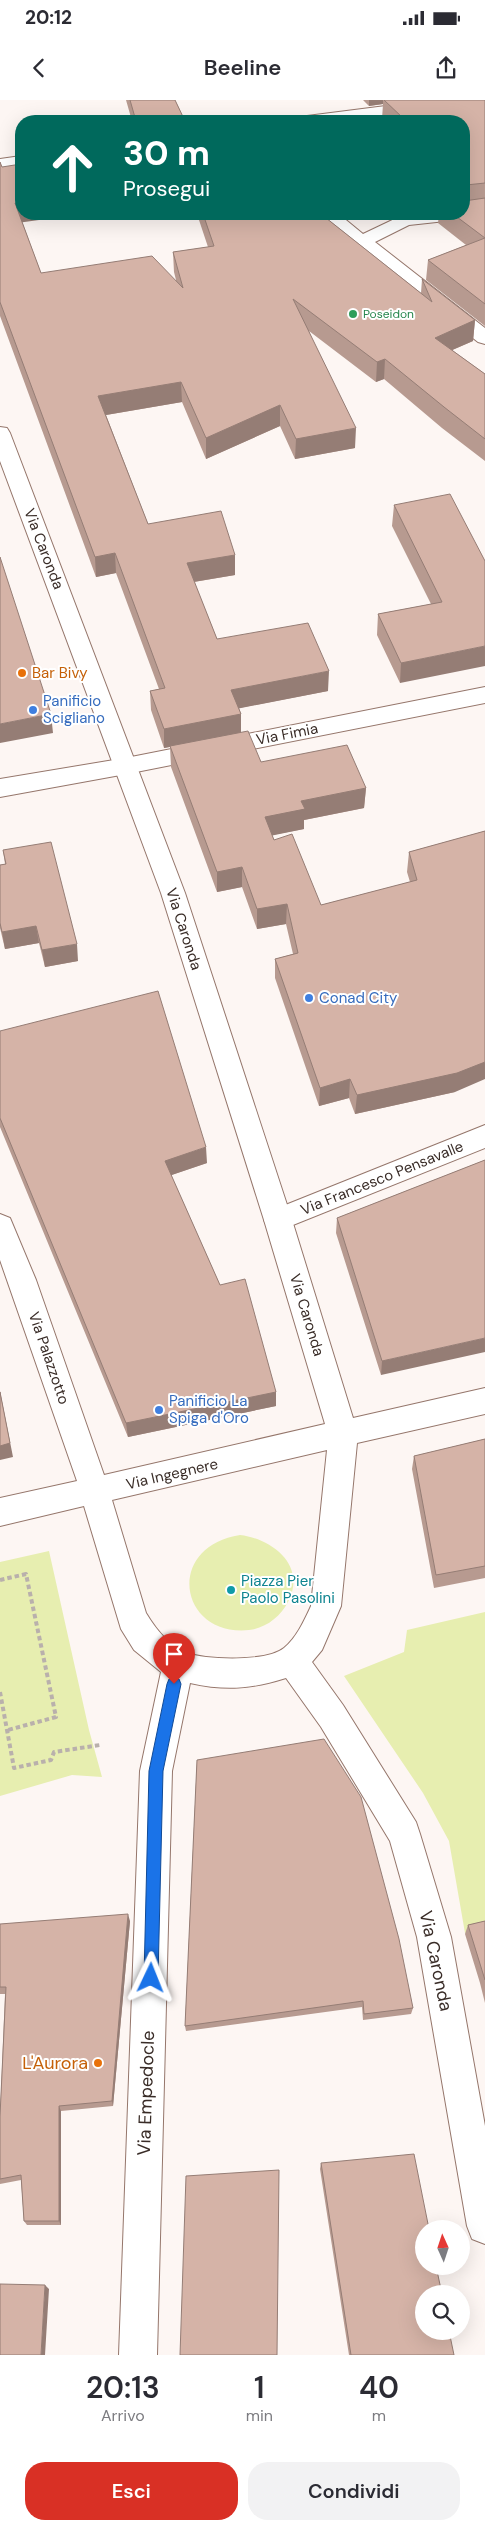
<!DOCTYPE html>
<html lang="it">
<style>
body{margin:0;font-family:"DM Sans",sans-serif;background:#f2f2f3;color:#2b2b33;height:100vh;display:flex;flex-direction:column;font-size:19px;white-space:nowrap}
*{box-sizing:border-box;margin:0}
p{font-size:16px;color:#7c7c81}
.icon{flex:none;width:28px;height:28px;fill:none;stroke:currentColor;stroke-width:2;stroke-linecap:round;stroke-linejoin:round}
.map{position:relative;height:2255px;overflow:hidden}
.side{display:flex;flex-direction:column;background:#fff;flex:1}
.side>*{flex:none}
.hud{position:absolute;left:15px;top:15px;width:455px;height:105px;border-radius:20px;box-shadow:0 5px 20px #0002;background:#00695c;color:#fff;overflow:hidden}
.needle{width:32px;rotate:357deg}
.tools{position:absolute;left:415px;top:2120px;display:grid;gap:10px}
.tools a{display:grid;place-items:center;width:55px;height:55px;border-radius:50%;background:#fff;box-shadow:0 5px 20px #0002;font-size:25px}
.pin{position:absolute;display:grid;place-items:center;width:42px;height:42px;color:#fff;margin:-51px -21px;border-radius:50% 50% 50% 0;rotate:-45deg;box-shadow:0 0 5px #0007}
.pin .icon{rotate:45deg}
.me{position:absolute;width:55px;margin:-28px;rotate:2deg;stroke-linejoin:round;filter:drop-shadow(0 0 4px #0008)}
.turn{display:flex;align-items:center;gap:18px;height:105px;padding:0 25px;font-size:22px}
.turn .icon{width:65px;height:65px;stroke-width:2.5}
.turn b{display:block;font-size:35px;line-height:42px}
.eta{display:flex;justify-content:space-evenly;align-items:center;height:85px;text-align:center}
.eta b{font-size:30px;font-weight:600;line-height:35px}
.action{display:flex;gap:10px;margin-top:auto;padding:10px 25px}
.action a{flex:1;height:58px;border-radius:20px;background:#d93025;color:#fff;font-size:20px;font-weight:600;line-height:58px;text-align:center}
.action a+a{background:#f2f2f3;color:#2b2b33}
.status{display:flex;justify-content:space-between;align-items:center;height:35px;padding:0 25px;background:#fff;direction:ltr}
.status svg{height:14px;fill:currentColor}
header{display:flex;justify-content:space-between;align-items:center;height:65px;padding:0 25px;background:#fff;font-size:22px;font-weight:600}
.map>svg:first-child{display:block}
.green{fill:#e7eeb0}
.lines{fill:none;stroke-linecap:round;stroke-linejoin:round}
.street-casing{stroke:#95766b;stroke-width:2}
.secondary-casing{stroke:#95766b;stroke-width:2}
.path{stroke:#b9b0ac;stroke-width:4;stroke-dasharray:4.5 3;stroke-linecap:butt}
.street{fill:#fff;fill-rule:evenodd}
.secondary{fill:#fff;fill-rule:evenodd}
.wall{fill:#b79a90}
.shaded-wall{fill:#957d75}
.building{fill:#d5b3a7;stroke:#957d75}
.route{fill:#1a73e8;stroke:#114b97}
.leisure-dot{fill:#2e9e5b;stroke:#fff;stroke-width:2}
.food-dot{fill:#e8710a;stroke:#fff;stroke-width:2}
.shop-dot{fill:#3f7fe0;stroke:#fff;stroke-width:2}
.culture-dot{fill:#0f9aa8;stroke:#fff;stroke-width:2}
.labels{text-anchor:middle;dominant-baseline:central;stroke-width:4;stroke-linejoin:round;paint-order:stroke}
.far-leisure-label{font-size:12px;fill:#27864d;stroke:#fff;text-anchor:start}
.street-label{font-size:15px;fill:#392c27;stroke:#fff}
.food-label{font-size:15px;fill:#c56008;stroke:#fff;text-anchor:start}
.shop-label{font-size:15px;fill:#366cbe;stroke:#fff;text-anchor:start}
.culture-label{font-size:15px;fill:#0d838f;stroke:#fff;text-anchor:start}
.near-street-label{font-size:18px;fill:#392c27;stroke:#fff}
.near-food-label{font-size:18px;fill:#c56008;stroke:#fff;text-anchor:end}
</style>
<div class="status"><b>20:12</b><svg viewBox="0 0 49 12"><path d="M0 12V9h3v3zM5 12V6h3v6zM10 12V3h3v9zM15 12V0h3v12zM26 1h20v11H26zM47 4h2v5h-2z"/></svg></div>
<header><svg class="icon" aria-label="back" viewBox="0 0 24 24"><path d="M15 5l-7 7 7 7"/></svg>Beeline<svg class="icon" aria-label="share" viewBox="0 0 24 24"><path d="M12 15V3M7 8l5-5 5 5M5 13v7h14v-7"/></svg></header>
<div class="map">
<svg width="485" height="2255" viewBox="0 0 485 2255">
<rect width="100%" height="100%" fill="#fdf6f3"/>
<path class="green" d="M240,1435C273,1439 307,1466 288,1502C280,1517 266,1528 249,1530C179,1537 164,1447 240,1435Z
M49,1451L89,1630L102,1677L72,1675L0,1696V1462Z
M485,1512V1827L465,1833L449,1741L423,1693L344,1576L404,1552L407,1530Z"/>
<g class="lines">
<defs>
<path id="street" d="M464,113V114L462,118L455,120L409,125L375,142L485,228V244L478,242L331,127L325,114H343L346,120L363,134L405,114Z
M485,587V603L126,674L0,697V679L126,658Z
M485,1025V1048L278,1131L268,1128L264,1120L268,1112Z"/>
<path id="secondary" d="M433,0H485L482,4L476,5L348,21H298L301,17L307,16Z
M21,56V66L0,69V59Z
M0,327L7,328L10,333L185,793L292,1120L353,1318L485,1288V1314L357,1343L341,1506L322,1550L312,1562L343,1605L416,1722L420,1734L451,1837L485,2026V2144L472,2139L467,2126L417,1837L390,1741L321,1627L286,1578C251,1589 226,1591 190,1583L172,1671L157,2255H119L140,1671L161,1572L134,1550L121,1529L84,1406L0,1426V1398L77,1381L0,1160V1114L10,1118L36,1180L104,1375L325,1324L264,1120L161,793L0,361ZM327,1350L311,1506C304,1521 297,1537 284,1548C267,1562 207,1560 187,1553C170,1547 155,1528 146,1513L112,1400Z"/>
</defs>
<use href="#street" class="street-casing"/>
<use href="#secondary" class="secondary-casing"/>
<path class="path" d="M0,1480L26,1474L56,1617L8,1630
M0,1592L14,1668L51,1660L54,1652L100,1645"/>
<use href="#street" class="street"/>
<use href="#secondary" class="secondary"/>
</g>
<path class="wall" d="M126,0H175L185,21H132Z
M363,0H485V226L426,180L428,160L466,145L438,123L439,114H464V21L383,20L382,19L383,4L369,6Z
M0,62L41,173L176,180L174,172L173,152L208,147L197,114H321L421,193L422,179L475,220L473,241L452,250L485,274V361L442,328L384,279L376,282L309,231L355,348L295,359L280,326L206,359L182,302L106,315L148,424L235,455V475L194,482L217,539L328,591L239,608L241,614V633L261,662L366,688L364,708L304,720V729L272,735L274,740L321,805L410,782L407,772L409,752L485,731L455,992L355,1014L349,998L319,1006L275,878V859L293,854L286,824L257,829L242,787L217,792L171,667L170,647L164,648L151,610L150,591L159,589L116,473L96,477L0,216Z
M394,405L485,461L400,583L377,535L378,514L431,504L392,426Z
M3,750L78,861L45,867L39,843L5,849L0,828V765L5,764Z
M0,931L207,1063L171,1075L220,1185L276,1292V1306L128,1337L0,1027Z
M485,1060L381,1275L336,1133L337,1118Z
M485,1339V1478L434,1488L412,1369L414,1356Z
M197,1660L413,1908L411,1914L363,1920L362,1907L186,1931L185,1926Z
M130,1821L113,2006L61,2011V2125H27L24,2121L21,2080L0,2084V2016L5,1894H0V1824Z
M485,1821V1903L480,1883L465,1834L468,1825Z
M321,2063L454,2255H349L320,2069Z"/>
<path class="shaded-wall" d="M369,0H383V4L369,6Z
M21,102V114H83L17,123L15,103Z
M475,220L473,241L434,258L435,238Z
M385,259L384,279L376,282L377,262Z
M181,282L182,302L100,316L98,296Z
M280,305V326L206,359V338Z
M356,328L355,348L295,359L296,339Z
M115,453L116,473L96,477L95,457Z
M235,455V475L187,483V463Z
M485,546V566L400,583L401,563Z
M329,571L328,591L231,610V590Z
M51,614L53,633L0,643V624Z
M241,614V633L164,648V629Z
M366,688L364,708L304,720V729L265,737V717L301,701Z
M242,767V787L217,792V772Z
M287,804L286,824L257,829V809Z
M36,826L39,843L5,849L2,832Z
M77,844L78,861L45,867L42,850Z
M485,962V979L455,992L355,1014L357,995Z
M350,979L349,998L319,1006L320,988Z
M206,1047L207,1063L166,1077L165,1061Z
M485,1238V1252L381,1275L382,1261Z
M0,1291L13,1357L0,1360Z
M276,1292V1306L128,1337L126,1323Z
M128,1814L130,1821L113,2006L112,2001Z
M59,2006L61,2011V2125L59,2121Z
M45,2185L49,2189L45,2255H41Z"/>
<path class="building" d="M130,0H175L185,21H136Z
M384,0H485V83L466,85L464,92V21H371L403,18Z
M0,62L2,67L21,64V102L15,103L41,173L152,156L183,188L173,152L214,146L203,114H321L432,202L422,179L475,220L435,238L485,274V339L444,307L385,259L377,262L293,199L356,328L296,339L280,305L206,338L181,282L98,296L148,424L221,411L235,455L187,463L217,539L308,523L329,571L231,590L241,614L164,629L150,591L165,588L115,453L95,457L0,202Z
M485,98V204L428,160L485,138L453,114H464V101Z
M450,394L485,461V546L401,563L378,514L442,502L394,405Z
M0,457L51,614L0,624Z
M248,631L261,662L347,645L366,688L301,701L305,709L265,717L274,740L292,734L321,805L417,780L409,752L485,731V962L457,973L357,995L350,979L320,988L275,859L298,853L287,804L257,809L242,767L217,772L170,646Z
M51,742L77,844L42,850L36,826L2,832L0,823V765L6,764L3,750Z
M158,891L206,1047L165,1061L220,1185L245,1179L276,1292L126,1323L0,1018V931Z
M485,1060V1238L382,1261L337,1118Z
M0,1292L10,1343L0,1346Z
M485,1339V1466L436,1475L414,1356Z
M324,1639L361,1697L399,1839L413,1908L364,1914L363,1901L185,1926L197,1660Z
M128,1814L112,2001L59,2006V2121H24L21,2075L0,2079V2016L6,1887H0V1824Z
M485,1821V1880L468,1825Z
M414,2054L429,2129H424V2166H436L442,2194H424V2231H449L454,2255H351L321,2063Z
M279,2070L277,2255H180L186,2076Z
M0,2184L45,2185L41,2255H0Z"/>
<path class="route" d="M174,1577L179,1579L181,1584L163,1671L158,1878L156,1883L151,1885L146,1883L144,1878L149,1671L167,1584L169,1579Z"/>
<circle class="leisure-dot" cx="353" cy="214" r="5"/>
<g class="food-dot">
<circle cx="22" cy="573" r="5"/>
<circle cx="98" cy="1963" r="5"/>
</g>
<g class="shop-dot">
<circle cx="33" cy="610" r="5"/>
<circle cx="309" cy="898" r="5"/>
<circle cx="159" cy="1310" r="5"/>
</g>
<circle class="culture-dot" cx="231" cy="1490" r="5"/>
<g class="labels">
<g class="far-leisure-label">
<text x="363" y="214">Poseidon</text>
</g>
<g class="street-label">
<text transform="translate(44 449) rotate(69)">Via Caronda</text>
<text transform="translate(287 634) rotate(-11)">Via Fimia</text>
<text transform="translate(184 829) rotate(72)">Via Caronda</text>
<text transform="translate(382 1078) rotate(-22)">Via Francesco Pensavalle</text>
<text transform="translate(307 1215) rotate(73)">Via Caronda</text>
<text transform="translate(49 1258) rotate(71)">Via Palazzotto</text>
<text transform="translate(172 1374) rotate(-13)">Via Ingegnere</text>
</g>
<g class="food-label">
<text x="32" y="573">Bar Bivy</text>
</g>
<g class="shop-label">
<text x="43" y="601">Panificio<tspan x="43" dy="17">Scigliano</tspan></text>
<text x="319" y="898">Conad City</text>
<text x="169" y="1301">Panificio La<tspan x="169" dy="17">Spiga d'Oro</tspan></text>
</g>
<g class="culture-label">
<text x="241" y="1481">Piazza Pier<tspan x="241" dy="17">Paolo Pasolini</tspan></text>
</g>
<g class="near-street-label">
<text transform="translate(436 1861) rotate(78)">Via Caronda</text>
<text transform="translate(146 1993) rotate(-88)">Via Empedocle</text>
</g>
<g class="near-food-label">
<text x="88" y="1963">L'Aurora</text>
</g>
</g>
</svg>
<div class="tools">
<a><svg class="needle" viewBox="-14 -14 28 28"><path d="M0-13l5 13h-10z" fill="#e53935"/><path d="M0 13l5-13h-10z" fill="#7c7c81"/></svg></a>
<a><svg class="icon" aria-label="search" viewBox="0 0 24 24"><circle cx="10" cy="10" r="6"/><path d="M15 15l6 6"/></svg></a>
</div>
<div class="pin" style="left:174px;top:1584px;background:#d93025"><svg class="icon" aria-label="arrive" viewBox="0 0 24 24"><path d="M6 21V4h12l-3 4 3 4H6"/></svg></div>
<svg class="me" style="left:151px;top:1878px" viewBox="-20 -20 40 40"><path d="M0-17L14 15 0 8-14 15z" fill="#1a73e8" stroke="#fff" stroke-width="4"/></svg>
<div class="hud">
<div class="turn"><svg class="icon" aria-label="ahead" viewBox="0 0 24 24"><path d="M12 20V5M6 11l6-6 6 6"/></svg><div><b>30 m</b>Prosegui</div></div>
</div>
</div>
<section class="side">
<div class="eta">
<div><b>20:13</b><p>Arrivo</p></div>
<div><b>1</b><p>min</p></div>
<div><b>40</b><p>m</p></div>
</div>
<div class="action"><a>Esci</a><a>Condividi</a></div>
</section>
